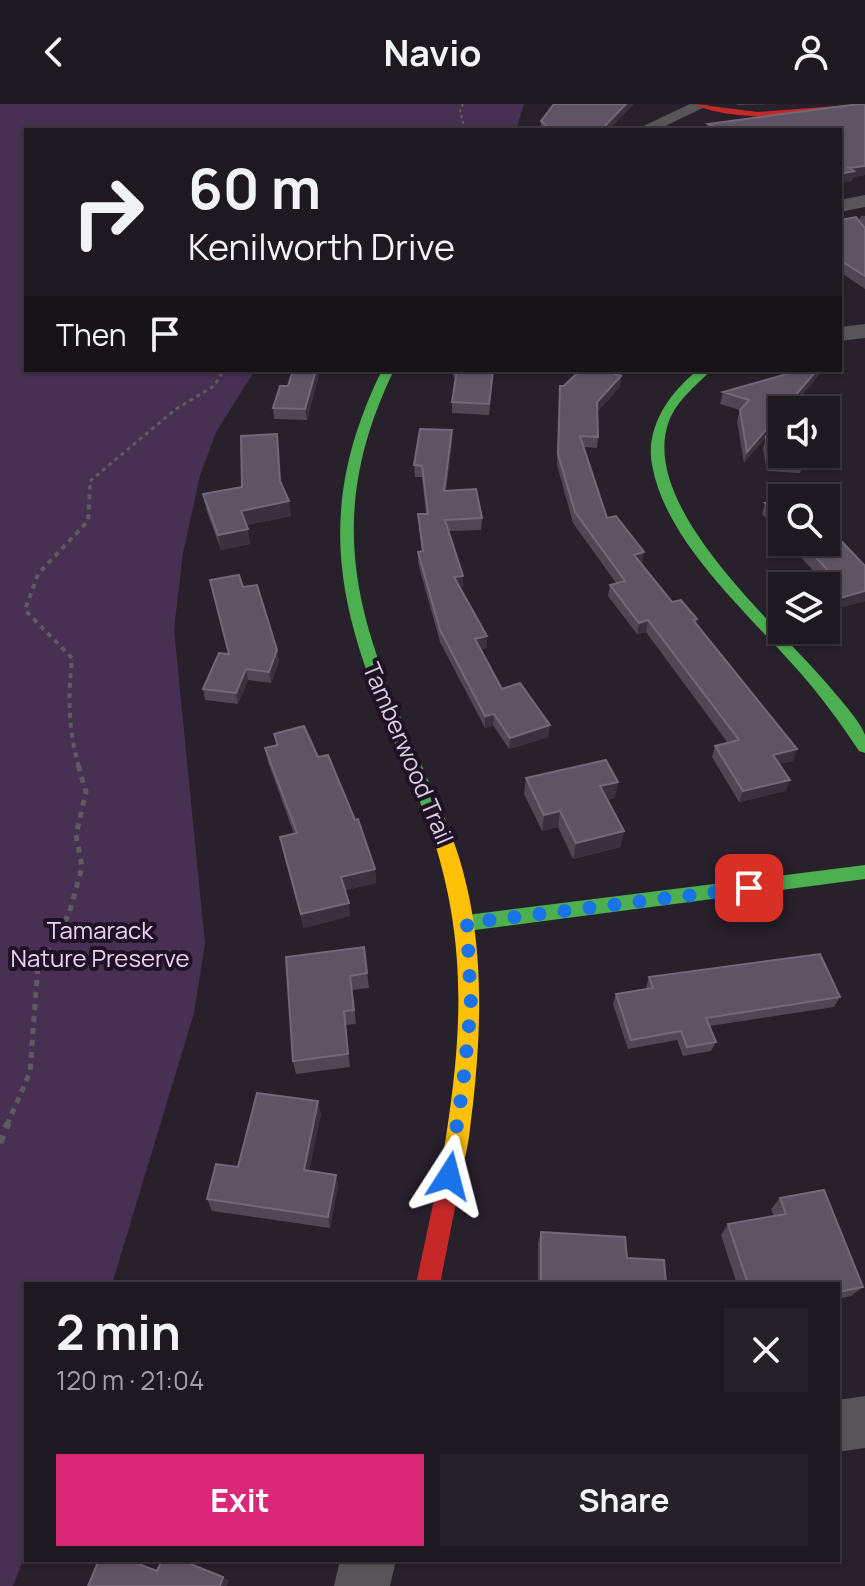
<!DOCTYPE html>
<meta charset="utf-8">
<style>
body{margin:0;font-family:Manrope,sans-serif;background:#262129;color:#f1f3f6;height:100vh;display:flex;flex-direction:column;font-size:30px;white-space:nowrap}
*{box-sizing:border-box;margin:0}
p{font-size:26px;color:#a1a0a5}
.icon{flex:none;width:44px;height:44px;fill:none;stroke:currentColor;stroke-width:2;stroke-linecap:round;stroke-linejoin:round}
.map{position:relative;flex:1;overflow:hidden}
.details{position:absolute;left:24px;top:1178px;width:816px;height:280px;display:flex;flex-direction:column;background:#1e1820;border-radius:0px;box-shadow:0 2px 6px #0004,0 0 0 2px #3c373e}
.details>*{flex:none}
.banner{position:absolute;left:24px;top:24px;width:818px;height:244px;border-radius:0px;box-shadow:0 2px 6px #0004,0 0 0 2px #3c373e;background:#1e1820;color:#f1f3f6;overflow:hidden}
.tools{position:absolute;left:768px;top:292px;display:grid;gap:16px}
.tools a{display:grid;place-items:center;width:72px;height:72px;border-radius:0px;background:#1e1820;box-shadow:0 2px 6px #0004,0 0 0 2px #3c373e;font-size:40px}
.pin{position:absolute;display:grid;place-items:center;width:68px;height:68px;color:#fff;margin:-34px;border-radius:16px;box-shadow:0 4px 12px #0006}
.me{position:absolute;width:88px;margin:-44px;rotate:9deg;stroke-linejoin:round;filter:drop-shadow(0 0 6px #0008)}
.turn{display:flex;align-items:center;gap:28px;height:168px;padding:0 32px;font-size:36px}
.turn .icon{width:104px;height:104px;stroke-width:2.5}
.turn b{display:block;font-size:56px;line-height:68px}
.then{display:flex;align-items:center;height:76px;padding:0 32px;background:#0003;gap:16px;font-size:30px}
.round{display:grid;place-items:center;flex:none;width:84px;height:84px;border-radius:0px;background:#262129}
.head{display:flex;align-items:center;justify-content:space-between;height:136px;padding:0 32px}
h1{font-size:48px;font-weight:700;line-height:60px}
.primary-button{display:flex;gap:16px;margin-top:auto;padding:16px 32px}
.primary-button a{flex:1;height:92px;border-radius:0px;background:#db2777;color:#fff;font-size:32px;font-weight:700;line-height:92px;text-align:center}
.primary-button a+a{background:#262129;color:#f1f3f6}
header{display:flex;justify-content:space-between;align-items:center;height:104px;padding:0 32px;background:#1e1820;font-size:36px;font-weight:700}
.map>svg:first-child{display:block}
.green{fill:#473052}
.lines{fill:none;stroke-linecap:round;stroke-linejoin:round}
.path-far4{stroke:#5e5a60;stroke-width:2;stroke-dasharray:3 3;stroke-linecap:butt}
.path-far3{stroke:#5e5a60;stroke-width:3;stroke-dasharray:4 4;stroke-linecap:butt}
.path-far2{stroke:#5e5a60;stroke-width:4;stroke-dasharray:5 5;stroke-linecap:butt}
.path-far1{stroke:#5e5a60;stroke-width:5;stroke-dasharray:6 6;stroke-linecap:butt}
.path{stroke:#5e5a60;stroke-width:7;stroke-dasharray:8 8;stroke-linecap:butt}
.street{fill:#585559;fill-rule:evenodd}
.fast{fill:#4caf50;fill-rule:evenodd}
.slow{fill:#ffc107;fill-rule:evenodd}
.jam{fill:#c62828;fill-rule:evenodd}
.wall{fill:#504654}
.shaded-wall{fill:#3a303e}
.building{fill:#5f5463;stroke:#726877;stroke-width:2}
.route{stroke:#1a73e8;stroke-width:14;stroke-dasharray:0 25.2}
.labels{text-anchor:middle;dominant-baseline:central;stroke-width:8;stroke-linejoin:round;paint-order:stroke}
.street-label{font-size:24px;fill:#dad1df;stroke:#201126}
.park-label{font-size:24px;fill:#ead4f4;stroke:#201126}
</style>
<header><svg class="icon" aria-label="back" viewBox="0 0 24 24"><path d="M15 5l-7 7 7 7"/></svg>Navio<svg class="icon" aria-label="person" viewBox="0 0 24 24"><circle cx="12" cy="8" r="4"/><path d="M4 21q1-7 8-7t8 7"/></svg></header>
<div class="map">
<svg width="865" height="1482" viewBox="0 0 865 1482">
<rect width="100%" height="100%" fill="#28202b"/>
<path class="green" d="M0,0H524L516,26H26V266H255L216,328L200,372L183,449L174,525L205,840L194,909L112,1180H26V1448L13,1482H0Z"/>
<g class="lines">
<path class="path-far4" d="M463,0L460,7L465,26"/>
<path class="path-far3" d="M90,385V377L176,305L214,282L224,266"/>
<path class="path-far2" d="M79,663C68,626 68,592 72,554L25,506L38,470L88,417L90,383"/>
<path class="path-far1" d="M7,1021L30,968L38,861L69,810L82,763L76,731L86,688L78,661"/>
<path class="path" d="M0,1039L8,1019"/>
<path class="street" d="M690,0L709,1L657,26H635Z
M865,91V103L840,108V96Z
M865,220V234L840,237V223Z
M865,1292V1344L838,1348V1296Z
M340,1456H396L390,1482H334Z"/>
<path class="fast" d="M382,266H394C310,440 373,549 443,710L434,717L425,710C357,548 297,439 382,266Z
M698,266H711C695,283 678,295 669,317C637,403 779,522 829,582C838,593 861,618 865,631C865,636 865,644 865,649L859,647C840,618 819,590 796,564C746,507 666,438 652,361C645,323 670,288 698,266Z
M865,761V775L467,827L460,825L457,819L460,813L467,811Z"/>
<path class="slow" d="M434,703C445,707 448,723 452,733C484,819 483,910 473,1000C470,1021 469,1046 461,1066L453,1069L445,1066L442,1058C463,931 470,833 425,710Z"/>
<path class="jam" d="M694,0L758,8L862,0C829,16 727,18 694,0Z
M453,1047L461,1050L464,1058L440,1180H416L442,1058L445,1050Z"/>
</g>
<path class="wall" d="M736,0H776L738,1Z
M865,0V71L853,73L851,77L840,26H707L708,20Z
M541,17L609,26H541Z
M861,112H865V185L840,168V116L859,117Z
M320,266L307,316L274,315L273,304L288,282Z
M450,266H494L489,311L452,309V298L455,275Z
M819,271L789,306L744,359L737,317L740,306L720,300L723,288Z
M621,273L620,283L598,307V333L597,344L584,343L607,414L672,498L697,515L696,520L793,657L779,660L786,687L739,698L712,653L715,642L728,639L646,528L637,530L608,492L610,481L616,479L573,419L557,361L560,282Z
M452,326V337L446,387L482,414L481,426L448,427L463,472L462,483L460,484L487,544L480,545L502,585L550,621L548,633L509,645L493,621L485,624L440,538L418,459V448L422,447L418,410H426L422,373H415L414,361Z
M766,333L803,357L800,369L767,367L763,345Z
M278,344L281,380L291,412L246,421L250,440L221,446L206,405L203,390L242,383Z
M782,396V432L762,410L765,399Z
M787,438H826L865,462V497L828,507L826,505V482H810L812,475L819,473Z
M243,483L277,546L279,558L271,579L248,576L238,600L205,596L203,585L228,550Z
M274,630L318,653L375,765L376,779L345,786L350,812L304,824L283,747L280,733L294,730L268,658L265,644L276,641Z
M526,674L615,694L607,696L624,727L620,743L573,755L558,723L542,727L524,690Z
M364,843L369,884L352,886L356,920L345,921L350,963L296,970L293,957Z
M649,873L840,893L834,903L710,922L716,938L711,947L683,952L677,936L628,945L613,900L616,890L647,885L646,883Z
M321,1010L309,1067L336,1071L338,1082L330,1124L212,1107L207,1095L238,1063Z
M780,1094L863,1183L851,1192L838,1195V1180H737L721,1131L728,1120L774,1112L771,1105Z
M541,1128L627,1154L666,1180H538V1139Z"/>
<path class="shaded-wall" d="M626,0H634L609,26H601Z
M865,62V71L853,73L851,77L840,79V70L849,64Z
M316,266H320L307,316L305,305Z
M619,266H627L621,273L620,283L596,309L597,298L614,270Z
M817,266H820L819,271L789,306H783Z
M782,307V314L744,359L747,348Z
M452,326V337L444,398V387Z
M289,397L291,412L243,422L241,407Z
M248,425L250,440L221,446L218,431Z
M644,448L642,460L634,451Z
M463,472L462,483L454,485V473Z
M865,487V497L828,507L833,496Z
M648,516L646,528L637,530L639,519Z
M487,532V544L474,547L475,535Z
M277,546L279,558L271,579L269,568Z
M246,565L248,576L238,600L236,589Z
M494,610L493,621L485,624V612Z
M550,621L548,633L509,645L510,634Z
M797,645L793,657L769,662L773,651Z
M790,676L786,687L739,698L743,687Z
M618,678L615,694L597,698L600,682Z
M560,707L558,723L542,727L544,711Z
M624,727L620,743L573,755L576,739Z
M375,765L376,779L343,787L341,773Z
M349,799L350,812L304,824L301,810Z
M318,997L321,1010L307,1078L304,1066Z
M336,1071L338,1082L330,1124L328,1113Z
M181,1456L229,1476L227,1482H220Z"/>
<path class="building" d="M554,0H626L601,26H551L541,17Z
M859,0H865V62L849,64L854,67L840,70V26H719L708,20Z
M856,113L865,124V172L840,156V116Z
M293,266H316L305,305L273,304L280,282H288Z
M457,266H493L489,300L452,298Z
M580,266H619L614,270L621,272L597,298L598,333L580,332L607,414L616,412L644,448L634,451L672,498L681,496L697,515L693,516L797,645L773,651L790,676L743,687L715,642L739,636L648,516L639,519L610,481L625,477L575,408L558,350L560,282H564Z
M801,266H817L747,348L740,306L749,296L723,288Z
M420,325L452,326L444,387L476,385L482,414L445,416L463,472L454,473L487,532L475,535L502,585L520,579L550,621L510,634L494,610L485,612L440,526L418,448L423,447L418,410H428L422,362L414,361Z
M277,330L280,377L289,397L241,407L248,425L218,431L203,390L242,383L241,332Z
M766,333L782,334V350H802L803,357L770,355Z
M782,396V417L765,399Z
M826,421L865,462V487L833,496L826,489V482H819L812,475L831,470L802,438H826Z
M239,471L243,483L257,481L277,546L269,568L246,565L236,589L203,585L219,549L229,550L210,476Z
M304,622L318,653L328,651L355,716L358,715L375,765L341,773L349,799L301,810L280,733L297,729L265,644L278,641L274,630Z
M606,656L618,678L600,682L624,727L576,739L560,707L544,711L526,674Z
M364,843L367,869L350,872L354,906L344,907L348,950L293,957L286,853Z
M820,850L840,893L706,914L716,938L687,943L681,927L631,936L616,890L653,884L649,873Z
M257,989L318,997L304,1066L336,1071L328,1113L207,1095L216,1060L238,1063Z
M824,1086L863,1183L838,1188V1180H748L728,1120L786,1110L780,1094Z
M541,1128L625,1133L627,1154L664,1156L666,1180H541Z
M99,1456H128L157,1467L162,1456H181L223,1473L220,1482H88Z"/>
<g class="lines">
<path class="route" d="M449,1072L463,981L471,902L467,819L749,784"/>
</g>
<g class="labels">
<g class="street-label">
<text transform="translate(409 649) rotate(67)">Tamberwood Trail</text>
</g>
<g class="park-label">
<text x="100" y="825">Tamarack<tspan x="100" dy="28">Nature Preserve</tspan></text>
</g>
</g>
</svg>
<div class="tools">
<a><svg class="icon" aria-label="sound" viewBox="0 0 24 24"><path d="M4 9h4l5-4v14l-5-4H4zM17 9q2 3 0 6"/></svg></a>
<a><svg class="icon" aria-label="search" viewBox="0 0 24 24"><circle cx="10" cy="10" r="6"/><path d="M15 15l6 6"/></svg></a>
<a><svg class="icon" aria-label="layers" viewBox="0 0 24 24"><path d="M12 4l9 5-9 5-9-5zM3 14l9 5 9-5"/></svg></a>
</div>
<div class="pin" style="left:749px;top:784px;background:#d93025"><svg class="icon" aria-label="arrive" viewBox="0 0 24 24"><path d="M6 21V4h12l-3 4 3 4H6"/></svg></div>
<svg class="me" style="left:449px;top:1072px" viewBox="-20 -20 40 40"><path d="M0-17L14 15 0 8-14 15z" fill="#1a73e8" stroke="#fff" stroke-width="4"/></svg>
<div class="banner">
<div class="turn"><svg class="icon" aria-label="right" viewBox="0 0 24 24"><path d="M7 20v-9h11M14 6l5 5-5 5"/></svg><div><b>60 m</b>Kenilworth Drive</div></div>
<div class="then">Then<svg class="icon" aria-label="arrive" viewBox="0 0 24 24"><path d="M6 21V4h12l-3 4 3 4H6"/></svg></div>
</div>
<section class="details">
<div class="head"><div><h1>2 min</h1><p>120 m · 21:04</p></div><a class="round"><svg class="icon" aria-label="close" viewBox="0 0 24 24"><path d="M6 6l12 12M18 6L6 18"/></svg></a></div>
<div class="primary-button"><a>Exit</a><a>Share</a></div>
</section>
</div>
